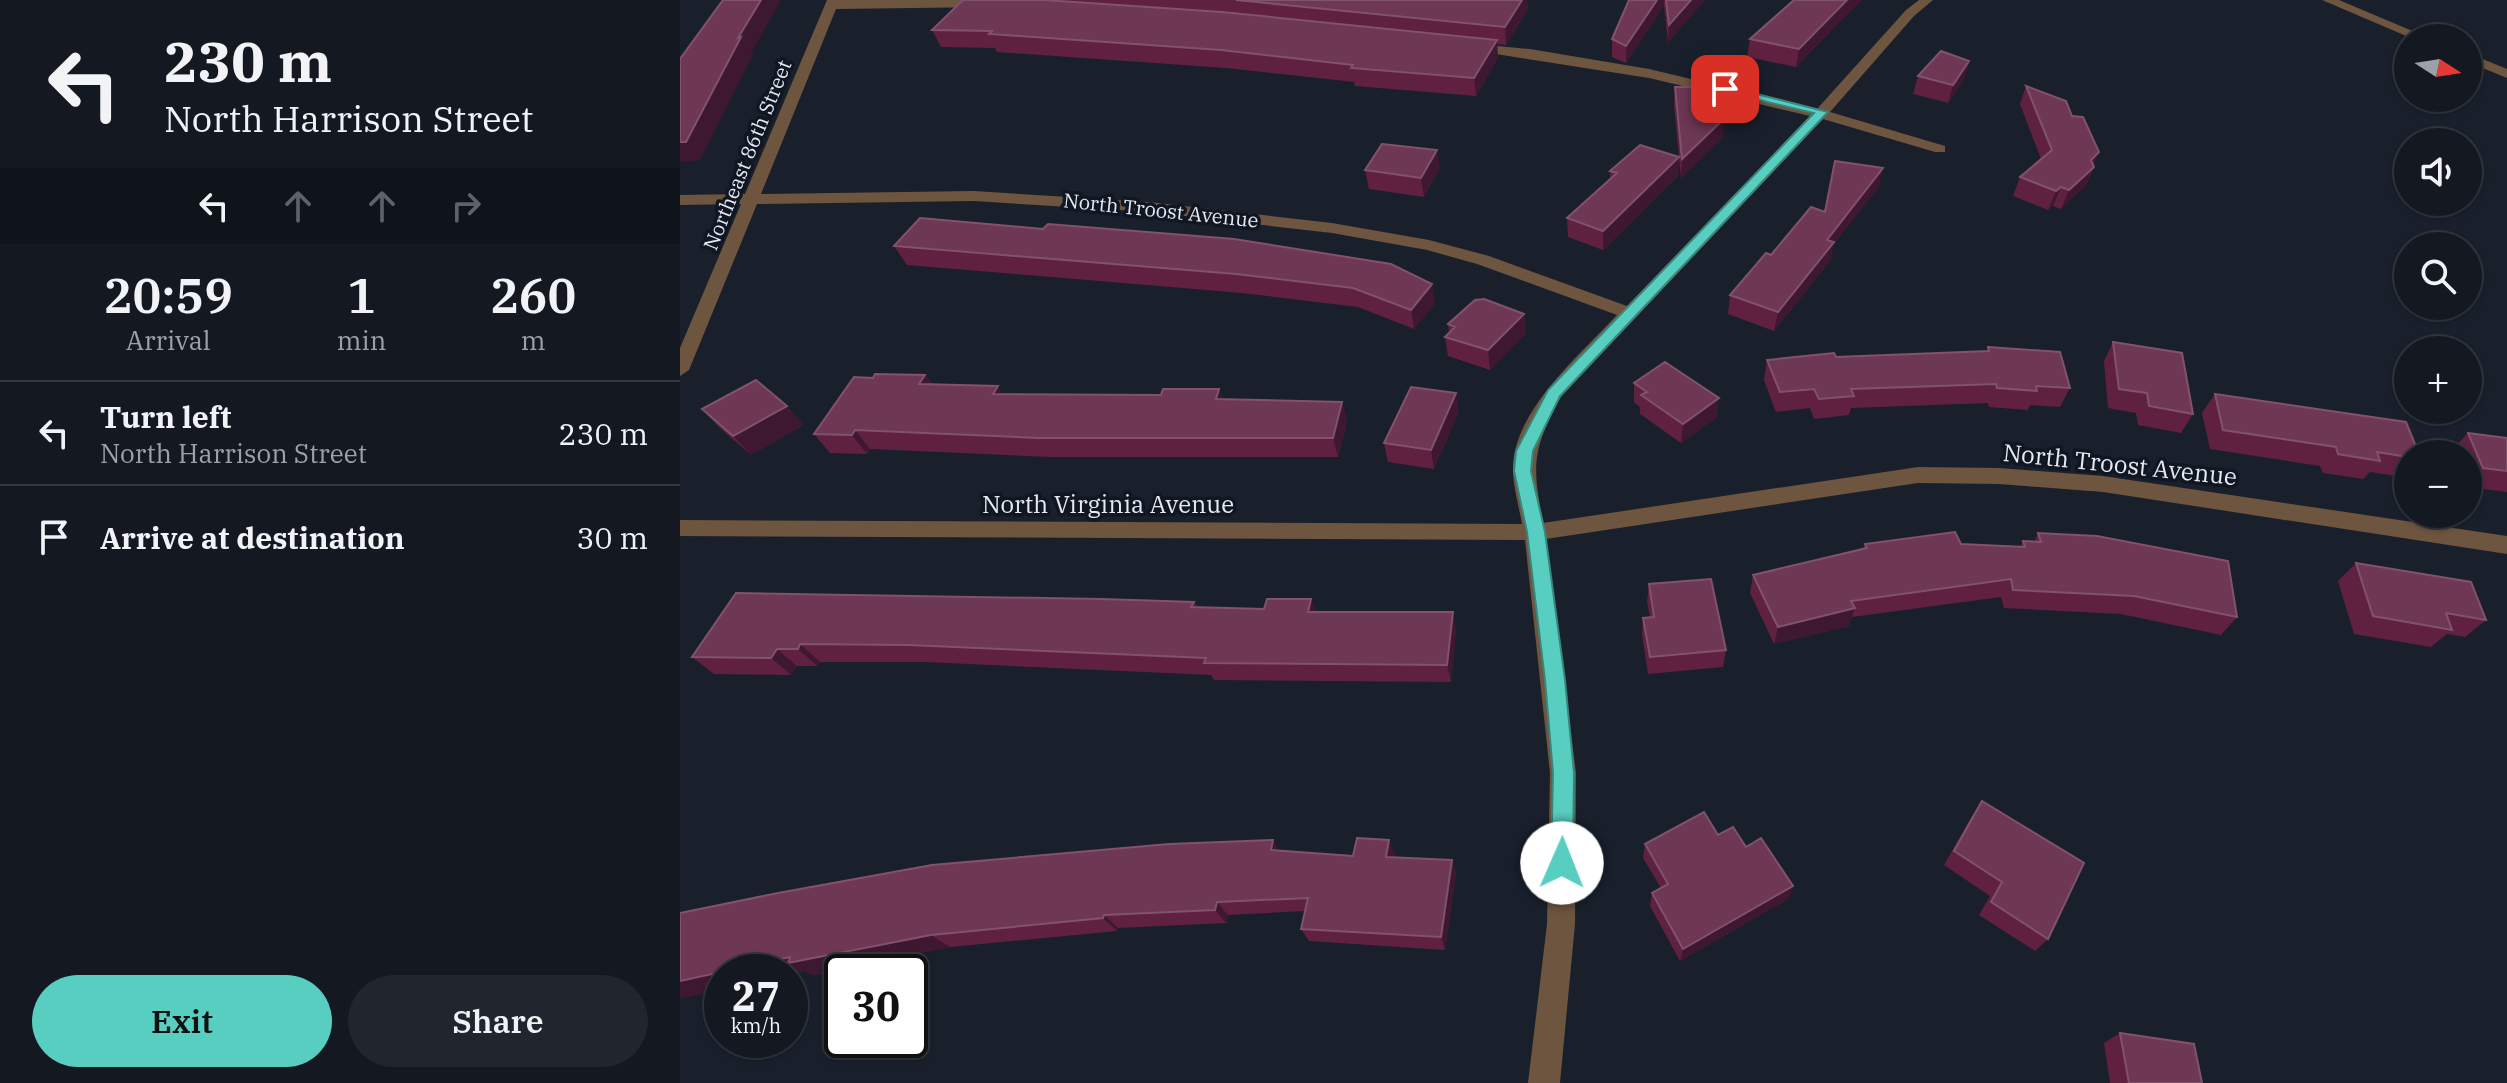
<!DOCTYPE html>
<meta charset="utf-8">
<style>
body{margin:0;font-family:"IBM Plex Serif",serif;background:#20252e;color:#f1f3f6;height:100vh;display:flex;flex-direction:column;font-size:30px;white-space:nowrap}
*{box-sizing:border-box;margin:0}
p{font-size:26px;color:#9da0a5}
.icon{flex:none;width:44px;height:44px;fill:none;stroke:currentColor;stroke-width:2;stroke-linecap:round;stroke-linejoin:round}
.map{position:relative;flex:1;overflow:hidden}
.sheet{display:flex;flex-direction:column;background:#131821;width:680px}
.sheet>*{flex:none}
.guide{background:#131821;color:#f1f3f6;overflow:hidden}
.needle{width:52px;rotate:102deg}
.fabs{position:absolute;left:1714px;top:24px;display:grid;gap:16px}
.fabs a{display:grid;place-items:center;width:88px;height:88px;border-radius:50%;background:#131821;box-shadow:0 2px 6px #0004,0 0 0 2px #32373f;font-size:40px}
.speed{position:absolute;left:24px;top:954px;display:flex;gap:16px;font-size:40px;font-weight:700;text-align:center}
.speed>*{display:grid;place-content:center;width:104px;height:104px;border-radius:50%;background:#131821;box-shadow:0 2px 6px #0004,0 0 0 2px #32373f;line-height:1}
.speed small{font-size:20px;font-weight:400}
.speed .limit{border:4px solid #111;border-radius:12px;background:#fff;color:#111}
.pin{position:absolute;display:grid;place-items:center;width:68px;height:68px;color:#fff;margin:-34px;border-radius:16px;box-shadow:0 4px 12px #0006}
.me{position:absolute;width:88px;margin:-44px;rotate:1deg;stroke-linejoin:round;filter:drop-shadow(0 0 6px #0008)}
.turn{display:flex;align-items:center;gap:28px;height:168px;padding:0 32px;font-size:36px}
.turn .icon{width:104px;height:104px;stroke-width:2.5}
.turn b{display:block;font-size:56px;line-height:68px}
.lanes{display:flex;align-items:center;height:76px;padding:0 32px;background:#0003;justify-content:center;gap:40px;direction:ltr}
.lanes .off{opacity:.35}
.eta{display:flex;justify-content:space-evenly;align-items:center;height:136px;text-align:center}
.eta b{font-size:48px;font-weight:600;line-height:56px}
.action{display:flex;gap:16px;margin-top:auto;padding:16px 32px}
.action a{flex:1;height:92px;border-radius:48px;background:#58cec1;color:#111;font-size:32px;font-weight:600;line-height:92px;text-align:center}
.action a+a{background:#20252e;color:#f1f3f6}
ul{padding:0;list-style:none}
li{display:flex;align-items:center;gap:24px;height:104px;padding:0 32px;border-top:2px solid #32373f}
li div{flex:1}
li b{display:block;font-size:30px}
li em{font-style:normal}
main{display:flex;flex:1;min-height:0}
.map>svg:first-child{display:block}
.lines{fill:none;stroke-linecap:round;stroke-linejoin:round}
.minor{fill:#6d553f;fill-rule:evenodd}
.wall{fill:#602140}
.shaded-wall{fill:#3e1830}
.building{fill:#6e3753;stroke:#81526c;stroke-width:2}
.route{fill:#58cec1;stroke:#39867d;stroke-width:2}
.labels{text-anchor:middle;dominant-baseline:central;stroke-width:7;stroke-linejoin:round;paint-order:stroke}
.far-street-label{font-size:20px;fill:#e4e9f2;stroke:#101622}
.street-label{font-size:24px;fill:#e4e9f2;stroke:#101622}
</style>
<main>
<section class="sheet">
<div class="guide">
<div class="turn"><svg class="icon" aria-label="left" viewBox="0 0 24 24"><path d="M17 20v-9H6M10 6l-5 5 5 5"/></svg><div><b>230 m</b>North Harrison Street</div></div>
<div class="lanes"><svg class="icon" aria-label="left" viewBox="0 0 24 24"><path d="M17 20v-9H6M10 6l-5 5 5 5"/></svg><svg class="icon off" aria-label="ahead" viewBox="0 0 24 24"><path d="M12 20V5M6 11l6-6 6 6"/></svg><svg class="icon off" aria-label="ahead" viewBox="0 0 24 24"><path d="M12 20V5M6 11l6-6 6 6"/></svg><svg class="icon off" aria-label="right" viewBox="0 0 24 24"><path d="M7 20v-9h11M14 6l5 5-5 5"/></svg></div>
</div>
<div class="eta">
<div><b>20:59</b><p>Arrival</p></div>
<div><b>1</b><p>min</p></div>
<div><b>260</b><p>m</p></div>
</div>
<ul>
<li><svg class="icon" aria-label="left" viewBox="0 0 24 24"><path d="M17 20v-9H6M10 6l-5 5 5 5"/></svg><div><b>Turn left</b><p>North Harrison Street</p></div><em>230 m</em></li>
<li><svg class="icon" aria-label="arrive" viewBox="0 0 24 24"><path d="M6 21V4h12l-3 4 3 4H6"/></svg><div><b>Arrive at destination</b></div><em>30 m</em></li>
</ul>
<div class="action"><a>Exit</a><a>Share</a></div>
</section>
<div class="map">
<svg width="1827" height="1083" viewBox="0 0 1827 1083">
<rect width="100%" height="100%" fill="#19202c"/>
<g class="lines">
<path class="minor" d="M147,0H312L315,3L309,7L156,9L81,194L294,191L469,202L652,223L749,240L809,256L947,306L1130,116L969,78L790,50L783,46L785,43L850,49L969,69L1137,109L1226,10L1239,0H1253L1234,16L1150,112L1265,146V152H1255L1143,119L881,397C852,450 852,464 863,523L1238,467L1319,468L1423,476L1827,536V554L1423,492L1319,484L1238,483L866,539L896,773L895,924L880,1083H848L867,924L870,773L845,540L0,536V520L842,524C839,507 834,490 833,474C829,414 900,355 937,315L797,264L747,250L652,233L469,212L294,201L77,204L9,370L0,376V348L61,204L0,205V195L65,194Z
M1642,0H1659L1749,38H1731Z
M1788,53L1827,69V78L1788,62Z"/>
</g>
<path class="wall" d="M283,0H847L848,9L826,45L817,44L818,58L796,96L675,86L674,82L546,68L317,52L315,48L261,47L252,30Z
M949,0H1025L988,42L984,6L946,63L932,57V39Z
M1114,0H1181L1116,67L1067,57L1070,39Z
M1289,61L1284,79L1268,103L1233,94L1238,76Z
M1346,86L1414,167L1406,185L1381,209L1373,206L1368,210L1333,196L1340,177L1361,159L1340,104Z
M995,87L1043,137L1001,178L999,157L998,176L923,250L888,237L887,218L930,179V171L999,157L994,105Z
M760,168L744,197L689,189L685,170Z
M1199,186L1153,245L1150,261L1094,331L1048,314L1050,295L1091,255L1145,212Z
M363,229L755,303L734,329L678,307L562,293L227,265L214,246Z
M844,314L846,333L810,370L768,356L765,337L769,332L768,324Z
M1433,342L1513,414L1501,433L1458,425L1456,413L1428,408L1424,361Z
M1308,347L1390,388L1380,407L1350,405L1348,410L1309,407L1308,403L1171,408L1169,415L1134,419L1130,408L1096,412L1084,380L1087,360L1307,351Z
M245,375L252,384L323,394L662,402L667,421L658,457H370L190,449L187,454L150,453L134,434L193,378Z
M954,383L1037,417L1001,443L960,414V407L954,402Z
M1535,394L1728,454V472L1723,477L1690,472L1683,479L1643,473L1640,466L1530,449L1522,413Z
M107,406L123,425L71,455L40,428L22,409Z
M779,412L754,469L708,462L704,443Z
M1788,433L1827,438V492L1788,487V454H1771L1770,452Z
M1358,533L1557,617L1541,635L1441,614L1324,608L1321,597L1172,617L1169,626L1094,644L1070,593L1073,575L1183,548L1185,544H1281L1340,547L1343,541L1354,542Z
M1676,563L1806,620L1785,637L1767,634L1751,647L1674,634L1658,581Z
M969,584L1046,650L1043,667L968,674L962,635L963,618L970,617L967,602Z
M56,593L514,602L517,607L636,612L776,629L771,682L534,680L531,675L245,662H140L137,666H117L111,675L34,674L12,657Z
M1302,801L1368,939L1355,951L1299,915L1310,896L1264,865L1292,816Z
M1038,835L1066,847L1113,886L1108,899L1000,961L970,906L972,893L981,888L963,858L965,844Z
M600,851L673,856L715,854L714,857L772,860L776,874L765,950L629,941L621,929L625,911L548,915L546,923L438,928L437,931L270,947L133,975L125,971L110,974V972L0,913Z
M1440,1033L1522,1083H1430L1424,1043Z"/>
<path class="shaded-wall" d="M81,0H101L71,53L73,55L20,160L0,162V142Z
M842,0H847L848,9L826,45L825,27Z
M977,0H984V6L946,63V46Z
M1011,0H1025L988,42L989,25Z
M1167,0H1181L1116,67L1119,49Z
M817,40L818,58L796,96L794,78Z
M1289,61L1284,79L1268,103L1273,85Z
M1045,118L1043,137L1001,178L1002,159Z
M757,150L760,168L744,197L741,178Z
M1419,152L1406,185L1381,209L1389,190L1411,160Z
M999,157L998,176L923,250V231Z
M1203,168L1199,186L1153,245L1150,261L1094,331L1098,312L1147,240Z
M1381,187L1373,206L1368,210L1376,191Z
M752,284L755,303L734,329L731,310Z
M844,314L846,333L810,370L808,350Z
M245,375L258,394L239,384Z
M318,386L329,405L313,394Z
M539,389L547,408L536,399Z
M776,393L779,412L754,469L751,450Z
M1039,398L1037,417L1001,443L1003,424Z
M662,402L667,421L658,457L653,438Z
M107,406L123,425L71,455L53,436Z
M175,430L190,449L187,454L172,435Z
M631,599L638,617L628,612Z
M1175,608L1169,626L1094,644L1098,627Z
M773,612L776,629L771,682L767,665Z
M120,644L140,662L137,666L118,649Z
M97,649L117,666L111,675L91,658Z
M593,840L602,855L591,850Z
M709,840L715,854L712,871L706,857Z
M772,860L776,874L765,950L761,937Z
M1113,886L1108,899L1000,961L1003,949Z
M537,902L548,915L546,923L535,910Z
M424,915L438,928L437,931L423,918Z
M251,935L270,947L133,975L125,971L110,974V972H43L110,957Z
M42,972V990L0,999V981Z"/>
<path class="building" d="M43,0H81L58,38L61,37L6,142H0V59Z
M283,0H364L542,12L817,40L794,78L671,68L673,65L541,50L309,34L312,31L252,30Z
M556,0H842L825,27Z
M949,0H977L946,46L932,39Z
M986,0H1011L989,25Z
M1114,0H1167L1119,49L1070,39Z
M1261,51L1289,61L1273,85L1238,76Z
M1346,86L1386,101L1392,116L1403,117L1419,152L1411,160L1414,167L1389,190L1381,187L1376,191L1340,177L1372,150Z
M995,87H1040L1045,118L1002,159Z
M702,144L757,150L741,178L685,170Z
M960,145L999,157L923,231L887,218L937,173L930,171Z
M1155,161L1203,168L1147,240L1154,242L1098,312L1050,295L1086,253L1091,255L1131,207L1145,212Z
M240,218L363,229L368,224L554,239L711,264L752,284L731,310L673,288L556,274L214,246Z
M804,299L844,314L808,350L765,337L775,327L768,324L795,300Z
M1433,342L1502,353L1513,414L1469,406L1467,393L1439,389Z
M1308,347L1380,352L1390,388L1356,386L1357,391L1317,388L1316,384L1171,389L1174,396L1139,399L1134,389L1100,392L1087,360L1154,353L1156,357L1309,351Z
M985,362L1039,398L1003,424L961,395L967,392L954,383Z
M195,374L245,375L239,384L318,386L313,394L481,395L483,389H539L536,399L662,402L653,438H359L175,430L172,435L134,434L174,377L193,378Z
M76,380L107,406L53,436L22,409Z
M731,387L776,393L751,450L704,443Z
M1535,394L1726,422L1739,454H1728V457L1697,452L1700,461L1658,454L1656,447L1543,430Z
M1788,433L1827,438V471L1803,468Z
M1275,532L1281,544L1345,547L1343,541L1361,542L1358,533L1417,536L1548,561L1557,617L1454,596L1333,590L1331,579L1171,601L1175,608L1098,627L1073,575L1187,548L1185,544Z
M1676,563L1791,582L1806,620L1766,613L1772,630L1693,616Z
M1031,579L1046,650L970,657L963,618L974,617L969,584Z
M56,593L421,599L514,602L511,607L584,609L587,599H631L628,612H773L767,665L524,663L526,658L229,645L120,644L118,649H97L91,658L12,657Z
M1302,801L1404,863L1368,939L1311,902L1322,882L1274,851Z
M1024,812L1038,835L1053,827L1066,847L1081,838L1113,886L1003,949L972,893L988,884L965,844Z
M677,838L709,840L706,857L772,860L761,937L621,929L628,898L537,902L535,910L424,915L423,918L251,935L108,963L110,957L0,981V913L98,893L252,865L489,844L593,840L591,850L673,856Z
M1440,1033L1514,1044L1522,1083H1449Z"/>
<path class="route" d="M1045,86L1148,112L880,396L853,451L851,471L865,532L885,680L894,773L893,863L890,871L882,874L874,871L871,863L873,773L865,680L847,532L834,471L836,451L868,390L1134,113L1041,91Z"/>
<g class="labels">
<g class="far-street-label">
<text transform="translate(67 155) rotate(-68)">Northeast 86th Street</text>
<text transform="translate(481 210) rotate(6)">North Troost Avenue</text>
</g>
<g class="street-label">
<text transform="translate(1440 464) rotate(6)">North Troost Avenue</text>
<text x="428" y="504">North Virginia Avenue</text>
</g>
</g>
</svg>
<div class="fabs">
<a><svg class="needle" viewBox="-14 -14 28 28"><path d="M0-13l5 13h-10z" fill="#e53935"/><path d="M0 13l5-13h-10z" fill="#9da0a5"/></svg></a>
<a><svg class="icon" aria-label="sound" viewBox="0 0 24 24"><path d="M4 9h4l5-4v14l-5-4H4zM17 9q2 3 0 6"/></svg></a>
<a><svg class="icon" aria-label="search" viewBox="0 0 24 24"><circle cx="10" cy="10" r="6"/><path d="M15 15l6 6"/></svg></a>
<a>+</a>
<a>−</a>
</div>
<div class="speed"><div>27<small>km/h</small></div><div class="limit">30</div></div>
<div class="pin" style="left:1045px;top:89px;background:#d93025"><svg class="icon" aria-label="arrive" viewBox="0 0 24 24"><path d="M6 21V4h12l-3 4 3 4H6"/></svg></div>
<svg class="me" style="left:882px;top:863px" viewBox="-20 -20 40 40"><circle r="19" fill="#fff"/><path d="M0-13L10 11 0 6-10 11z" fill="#58cec1"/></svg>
</div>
</main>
